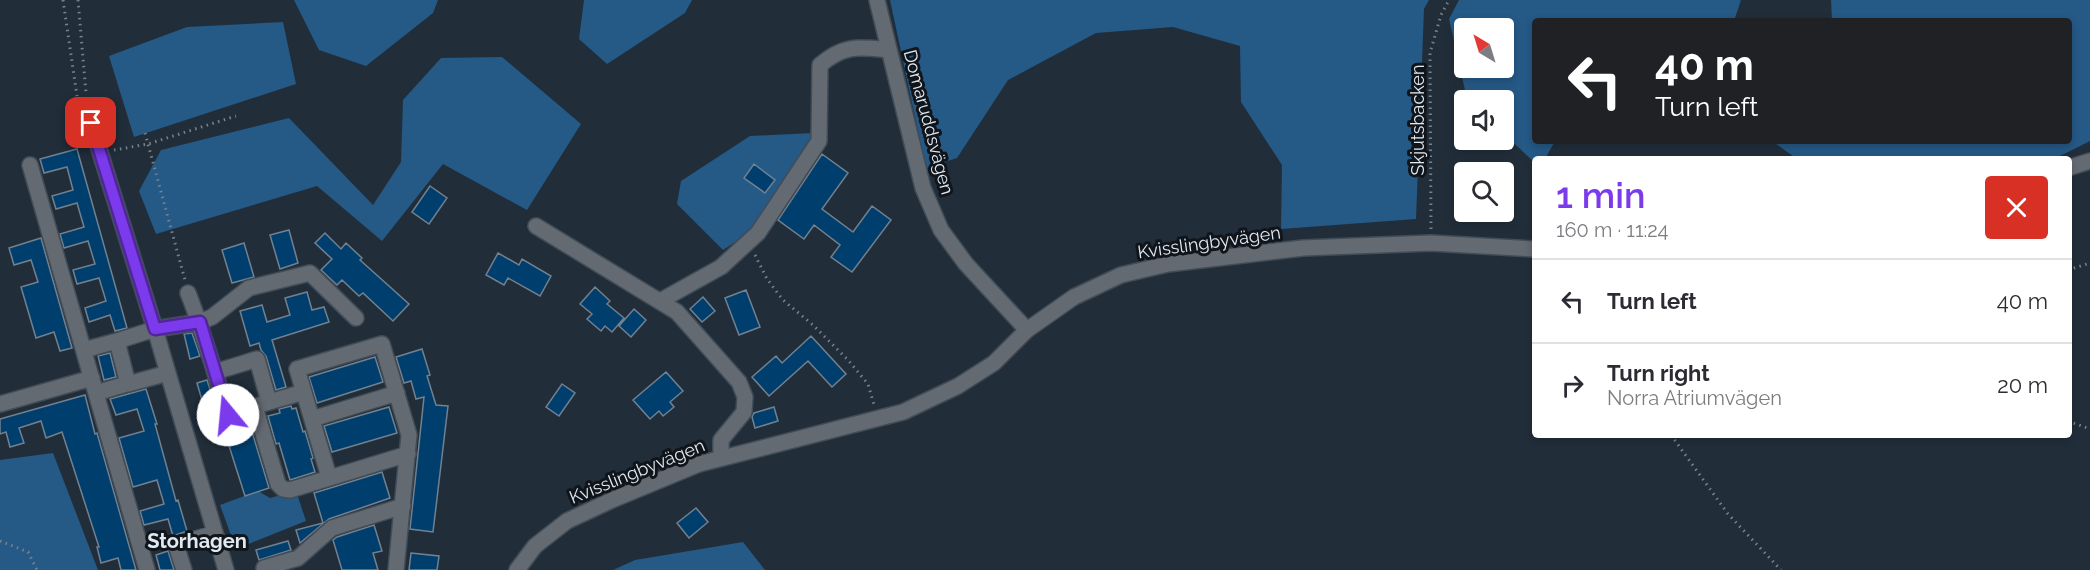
<!DOCTYPE html>
<meta charset="utf-8">
<style>
body{margin:0;font-family:Raleway,sans-serif;background:#f7f7f7;color:#2b2b33;height:100vh;display:flex;flex-direction:column;font-size:22px;white-space:nowrap}
*{box-sizing:border-box;margin:0}
p{font-size:20px;color:#7c7c81}
.icon{flex:none;width:33px;height:33px;fill:none;stroke:currentColor;stroke-width:2;stroke-linecap:round;stroke-linejoin:round}
.map{position:relative;flex:1;overflow:hidden}
.side{position:absolute;left:1532px;top:156px;width:540px;height:282px;display:flex;flex-direction:column;background:#fff;border-radius:6px;box-shadow:0 3px 9px #0003}
.side>*{flex:none}
.banner{position:absolute;left:1532px;top:18px;width:540px;height:126px;border-radius:6px;box-shadow:0 3px 9px #0003;background:#202124;color:#fff;overflow:hidden}
.needle{width:39px;rotate:322deg}
.fabs{position:absolute;left:1454px;top:18px;display:grid;gap:12px}
.fabs a{display:grid;place-items:center;width:60px;height:60px;border-radius:6px;background:#fff;box-shadow:0 3px 9px #0003;font-size:30px}
.pin{position:absolute;display:grid;place-items:center;width:51px;height:51px;color:#fff;margin:-26px;border-radius:12px;box-shadow:0 3px 9px #0006}
.me{position:absolute;width:66px;margin:-33px;rotate:343deg;stroke-linejoin:round;filter:drop-shadow(0 0 4px #0008)}
.turn{display:flex;align-items:center;gap:21px;height:126px;padding:0 24px;font-size:27px}
.turn .icon{width:78px;height:78px;stroke-width:2.5}
.turn b{display:block;font-size:42px;line-height:51px}
.round{display:grid;place-items:center;flex:none;width:63px;height:63px;border-radius:6px;background:#f7f7f7}
.headline{display:flex;align-items:center;justify-content:space-between;height:102px;padding:0 24px}
h1{font-size:36px;font-weight:600;line-height:45px;color:#7c3aed}
ul{padding:0;list-style:none}
li{display:flex;align-items:center;gap:18px;height:84px;padding:0 24px;border-top:2px solid #e1e1e2}
li div{flex:1}
li b{display:block;font-size:22px}
li em{font-style:normal}
.map>svg:first-child{display:block}
.green{fill:#255986;fill-rule:evenodd}
.building{fill:#003f6d;stroke:#72818f;stroke-width:1.5}
.lines{fill:none;stroke-linecap:round;stroke-linejoin:round}
.minor-casing{stroke:#404c57;stroke-width:18}
.tertiary-casing{stroke:#404c57;stroke-width:18}
.path{stroke:#78828d;stroke-width:3;stroke-dasharray:1.5 4.5;stroke-linecap:butt}
.minor{stroke:#646a71;stroke-width:15}
.tertiary{stroke:#646a71;stroke-width:15}
.route-casing{stroke:#51269a;stroke-width:15}
.route{stroke:#7c3aed;stroke-width:10}
.labels{text-anchor:middle;dominant-baseline:central;stroke-width:6;stroke-linejoin:round;paint-order:stroke}
.street-label{font-size:18px;fill:#e0e8f0;stroke:#10151b}
.neighbourhood-label{font-size:20px;font-weight:bold;fill:#e0e8f0;stroke:#10151b}
</style>
<div class="map">
<svg width="2090" height="570" viewBox="0 0 2090 570">
<rect width="100%" height="100%" fill="#212e3a"/>
<path class="green" d="M294,0H438L433,13L366,66L319,50Z
M584,0H692L685,13L607,64L579,39Z
M890,0H1429L1424,9L1416,219L1281,229L1282,165L1241,102L1240,46L1173,27L1096,33L1008,80L957,158L926,168Z
M1459,0H1741L1734,21H1534V141H1555L1545,159H1534V162L1503,133V100L1467,99L1449,19ZM1464,28H1503V68H1464Z
M1831,0H2090V141L2054,159H1797L1772,141H2068V21H1832Z
M283,22L296,84L134,137L109,56L187,27Z
M502,57L581,124L527,210L443,164L382,241L317,186L156,234L139,191L161,150L289,118L373,205L401,162L403,100L441,58Z
M813,133L811,146L754,230L723,250L677,204L681,181L750,136Z
M53,453L98,570H0V460Z
M258,491L270,498L296,491L306,521L236,549L220,505Z
M743,542L765,570H613L635,560Z"/>
<path class="building" d="M77,149L127,328L115,331L110,315L89,322L85,308L106,301L99,278L77,284L73,270L95,264L88,241L64,248L60,234L84,227L77,203L56,209L52,196L73,190L67,167L44,173L40,159Z
M822,154L848,173L822,209L853,232L872,206L891,220L852,272L831,257L840,245L814,225L804,239L778,220Z
M754,164L775,180L765,193L744,178Z
M430,186L447,198L429,224L412,212Z
M289,230L298,263L280,269L270,235Z
M325,233L341,249L346,243L362,258L360,260L409,304L393,321L363,293L359,296L342,280L337,285L321,270L332,259L315,243Z
M41,238L72,348L60,351L54,332L36,338L21,287L38,282L31,260L14,265L9,248Z
M244,243L254,277L232,283L222,250Z
M498,253L519,265L522,259L551,276L540,296L508,278L504,285L486,275Z
M595,287L610,301L607,304L624,318L612,332L605,326L601,331L587,319L592,314L580,304Z
M746,290L760,327L739,335L725,298Z
M307,292L312,310L324,307L329,322L272,340L286,387L276,390L266,356L261,350L259,343L250,346L240,311L262,305L267,322L290,315L285,298Z
M703,297L715,311L702,322L690,309Z
M634,309L646,320L631,337L619,326Z
M192,333L200,356L190,359L184,334Z
M811,336L846,374L832,387L808,361L769,396L752,377L776,356L782,363Z
M422,349L430,375L427,376L436,405L448,406L433,532L410,529L424,397L416,399L411,381L404,383L396,357Z
M110,353L116,377L104,380L98,356Z
M375,357L383,382L317,403L309,377Z
M666,372L683,391L670,402L674,407L663,416L659,411L650,419L633,400Z
M207,380L219,418L208,421L197,383Z
M562,384L575,393L559,416L546,407Z
M146,389L157,424H155L176,501L178,500L187,531L173,536L168,519L144,525L140,511L164,504L157,480L133,487L119,438L144,431L137,409L116,415L110,399Z
M85,395L95,434L97,433L136,570H121L118,558L101,563L97,547H99L62,432L46,438L41,421L19,428L24,443L10,447L6,432L0,434V419Z
M291,406L292,409L296,408L303,432L305,431L313,458L311,459L315,472L290,480L279,443L276,444L268,416L280,413L279,409Z
M389,407L397,433L332,452L324,426Z
M774,407L778,421L755,428L752,417L754,413Z
M249,422L269,488L245,496L224,430Z
M382,472L390,498L329,519L300,543L296,530L323,523L314,493Z
M696,508L708,522L689,538L677,523Z
M374,525L382,551L373,553L378,570H342L333,540L337,537Z
M288,541L291,550L259,560L256,550Z
M168,551L174,570H160L156,555Z
M411,553L439,556L437,570H409Z"/>
<g class="lines">
<defs>
<path id="minor" d="M877,0L923,188L941,230L966,264L1027,330
M86,107L155,329L226,570
M30,165L147,570
M536,226L677,312L739,382L745,397L744,412L721,440V458
M188,293C204,333 215,374 228,415L269,402L257,359L215,372
M660,301L721,267L758,233L819,141L820,65C844,44 859,47 889,50
M84,350L117,341
M168,373L128,384L117,341L155,329L200,322L212,317L249,288L310,273L356,318
M96,393L130,383
M269,402L304,392
M0,404L92,378
M255,407L278,484L283,489L290,490L408,454
M312,419L397,393
M329,477L297,369L382,344L409,435L396,570
M264,568L298,558L332,528L403,506
M184,570L176,545L215,533"/>
<path id="tertiary" d="M2068,168L2090,161
M517,570L535,546L567,521L612,500L699,464L903,412L958,386L994,363L1027,330L1074,297L1121,275L1168,264L1303,248L1431,243L1534,249"/>
</defs>
<use href="#minor" class="minor-casing"/>
<use href="#tertiary" class="tertiary-casing"/>
<path class="path" d="M63,0L77,96
M78,0L86,93
M145,133L185,280
M114,150L148,144L236,116
M1431,229L1430,53L1441,15L1449,0
M755,255L767,279L783,300L813,325L848,360L868,384L874,405
M2068,270L2090,263
M2068,421L2090,429
M1671,435L1728,514L1781,570
M0,541L28,552L37,570"/>
<use href="#minor" class="minor"/>
<use href="#tertiary" class="tertiary"/>
</g>
<g class="lines">
<defs>
<path id="route" d="M91,123L155,329L200,322L228,415"/>
</defs>
<use href="#route" class="route-casing"/>
<use href="#route" class="route"/>
</g>
<g class="labels">
<g class="street-label">
<text transform="translate(1417 120) rotate(-90)">Skjutsbacken</text>
<text transform="translate(929 122) rotate(75)">Domaruddsvägen</text>
<text transform="translate(1209 242) rotate(-8)">Kvisslingbyvägen</text>
<text transform="translate(637 471) rotate(-22)">Kvisslingbyvägen</text>
</g>
<g class="neighbourhood-label">
<text x="197" y="541">Storhagen</text>
</g>
</g>
</svg>
<div class="fabs">
<a><svg class="needle" viewBox="-14 -14 28 28"><path d="M0-13l5 13h-10z" fill="#e53935"/><path d="M0 13l5-13h-10z" fill="#7c7c81"/></svg></a>
<a><svg class="icon" aria-label="sound" viewBox="0 0 24 24"><path d="M4 9h4l5-4v14l-5-4H4zM17 9q2 3 0 6"/></svg></a>
<a><svg class="icon" aria-label="search" viewBox="0 0 24 24"><circle cx="10" cy="10" r="6"/><path d="M15 15l6 6"/></svg></a>
</div>
<div class="pin" style="left:91px;top:123px;background:#d93025"><svg class="icon" aria-label="arrive" viewBox="0 0 24 24"><path d="M6 21V4h12l-3 4 3 4H6"/></svg></div>
<svg class="me" style="left:228px;top:415px" viewBox="-20 -20 40 40"><circle r="19" fill="#fff"/><path d="M0-13L10 11 0 6-10 11z" fill="#7c3aed"/></svg>
<div class="banner">
<div class="turn"><svg class="icon" aria-label="left" viewBox="0 0 24 24"><path d="M17 20v-9H6M10 6l-5 5 5 5"/></svg><div><b>40 m</b>Turn left</div></div>
</div>
<section class="side">
<div class="headline"><div><h1>1 min</h1><p>160 m · 11:24</p></div><a class="round" style="background:#d93025;color:#fff"><svg class="icon" aria-label="close" viewBox="0 0 24 24"><path d="M6 6l12 12M18 6L6 18"/></svg></a></div>
<ul>
<li><svg class="icon" aria-label="left" viewBox="0 0 24 24"><path d="M17 20v-9H6M10 6l-5 5 5 5"/></svg><div><b>Turn left</b></div><em>40 m</em></li>
<li><svg class="icon" aria-label="right" viewBox="0 0 24 24"><path d="M7 20v-9h11M14 6l5 5-5 5"/></svg><div><b>Turn right</b><p>Norra Atriumvägen</p></div><em>20 m</em></li>
</ul>
</section>
</div>
